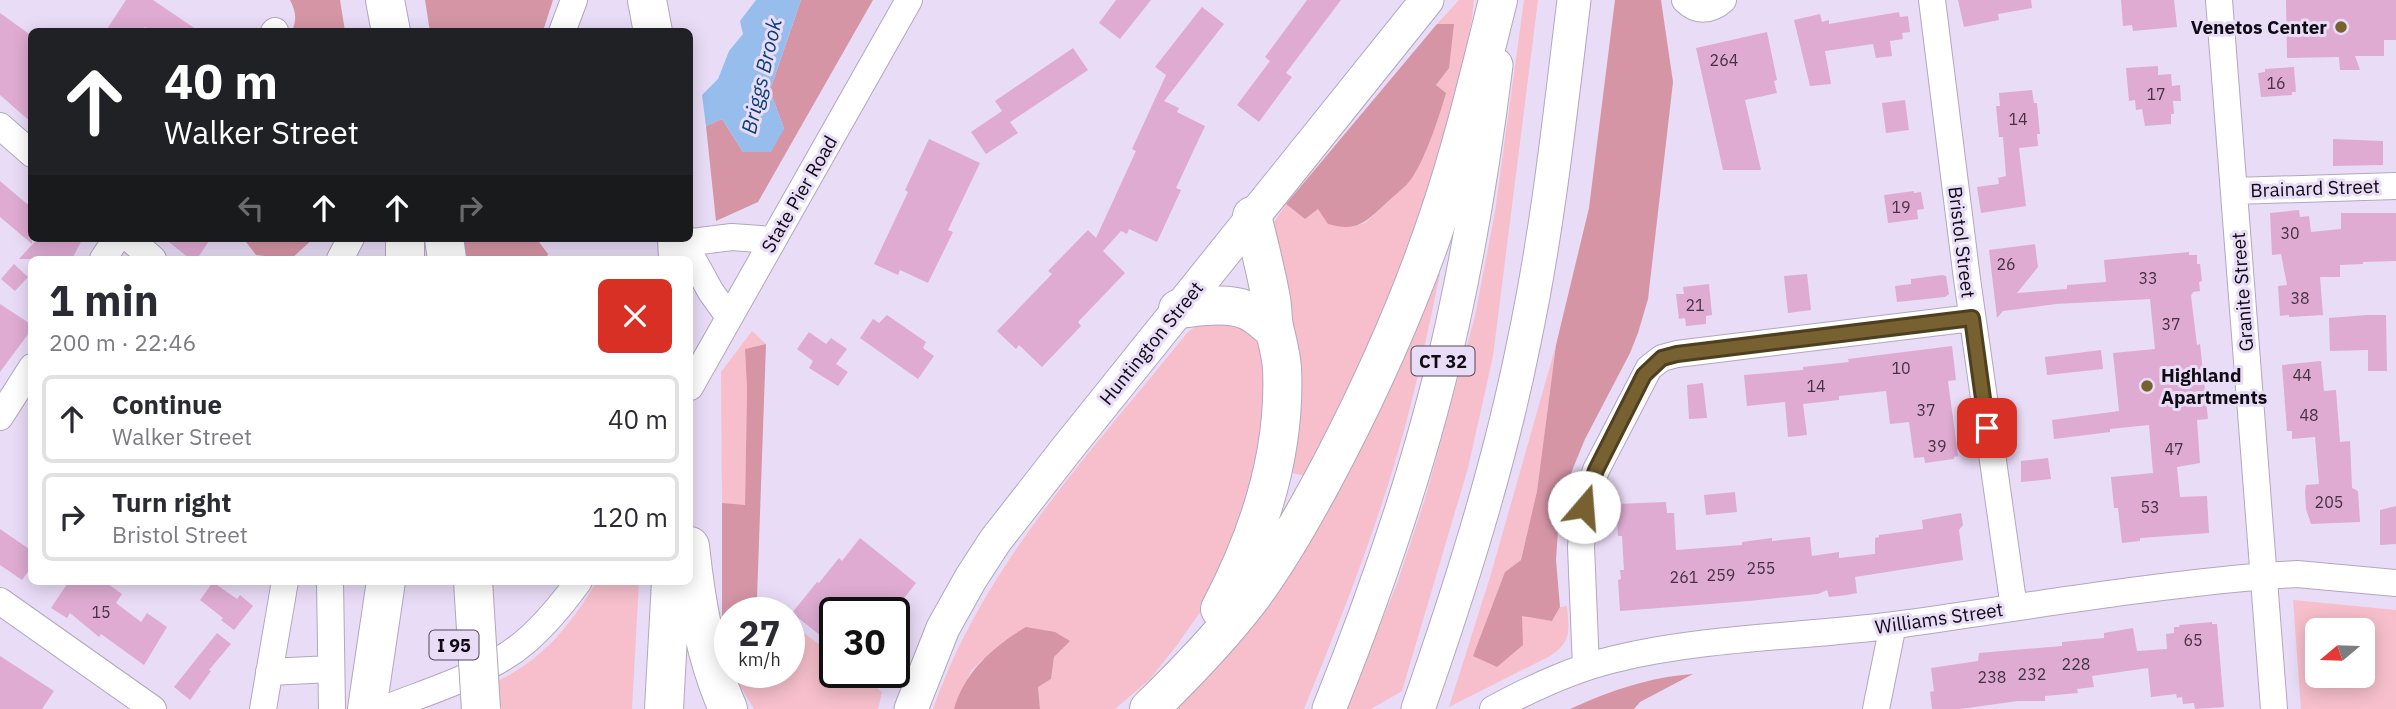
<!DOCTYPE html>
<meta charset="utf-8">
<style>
body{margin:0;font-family:"IBM Plex Sans",sans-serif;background:#f2f2f3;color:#2b2b33;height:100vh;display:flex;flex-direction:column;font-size:26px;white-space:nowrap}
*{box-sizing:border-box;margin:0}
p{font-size:23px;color:#7c7c81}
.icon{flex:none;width:38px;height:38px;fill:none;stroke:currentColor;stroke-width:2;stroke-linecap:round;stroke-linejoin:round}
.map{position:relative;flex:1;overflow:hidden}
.side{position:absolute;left:28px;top:256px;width:665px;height:329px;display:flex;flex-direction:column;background:#fff;border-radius:10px;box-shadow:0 4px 18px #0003}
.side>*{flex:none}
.top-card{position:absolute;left:28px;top:28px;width:665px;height:214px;border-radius:10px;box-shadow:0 4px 18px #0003;background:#202124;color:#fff;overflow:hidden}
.needle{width:46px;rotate:251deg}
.controls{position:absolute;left:2305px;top:618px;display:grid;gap:14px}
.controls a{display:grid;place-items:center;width:70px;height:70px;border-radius:10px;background:#fff;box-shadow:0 4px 18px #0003;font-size:35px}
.speed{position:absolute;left:714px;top:597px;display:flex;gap:14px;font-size:35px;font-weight:700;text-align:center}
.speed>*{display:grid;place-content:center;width:91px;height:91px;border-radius:50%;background:#fff;box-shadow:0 4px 18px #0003;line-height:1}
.speed small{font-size:18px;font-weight:400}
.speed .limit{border:4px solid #111;border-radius:10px;background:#fff;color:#111}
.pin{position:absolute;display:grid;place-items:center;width:60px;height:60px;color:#fff;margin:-30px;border-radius:14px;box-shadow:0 4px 10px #0006}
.me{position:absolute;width:77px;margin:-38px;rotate:18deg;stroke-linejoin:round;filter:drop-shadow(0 0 5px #0008)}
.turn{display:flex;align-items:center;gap:24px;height:147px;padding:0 21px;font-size:32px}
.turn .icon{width:91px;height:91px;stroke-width:2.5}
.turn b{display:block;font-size:49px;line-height:60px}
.lanes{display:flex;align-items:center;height:66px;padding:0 21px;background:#0003;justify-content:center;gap:35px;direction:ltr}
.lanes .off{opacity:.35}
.round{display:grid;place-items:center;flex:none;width:74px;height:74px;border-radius:10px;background:#f2f2f3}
.head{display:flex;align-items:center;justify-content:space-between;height:119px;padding:0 21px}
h1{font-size:42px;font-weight:700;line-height:52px}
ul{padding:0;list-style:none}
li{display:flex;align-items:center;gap:21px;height:88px;margin:0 14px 10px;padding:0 7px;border:4px solid #e1e1e2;border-radius:10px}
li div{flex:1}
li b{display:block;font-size:26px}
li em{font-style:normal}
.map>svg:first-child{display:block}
.green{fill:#f6bfcb;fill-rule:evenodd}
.forest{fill:#d595a5}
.water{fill:#96bdec}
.building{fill:#dfabd2}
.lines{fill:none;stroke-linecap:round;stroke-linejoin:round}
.minor-casing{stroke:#b3a6c0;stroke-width:28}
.major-casing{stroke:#b3a6c0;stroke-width:35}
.highway-casing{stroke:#b3a6c0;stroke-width:40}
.minor{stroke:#fff;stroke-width:26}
.major{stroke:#fff;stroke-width:33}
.highway{stroke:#fff;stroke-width:38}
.highway-bridge-casing{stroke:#b3a6c0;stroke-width:40;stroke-linecap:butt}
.highway-bridge{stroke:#fff;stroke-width:38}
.route-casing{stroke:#4d3f20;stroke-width:18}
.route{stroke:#776131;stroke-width:12}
.poi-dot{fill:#776131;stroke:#e9dcf7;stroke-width:2.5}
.labels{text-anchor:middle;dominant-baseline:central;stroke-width:6;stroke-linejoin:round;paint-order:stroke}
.number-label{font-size:16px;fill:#433243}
.shield{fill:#e9dcf7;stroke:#504957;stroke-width:2}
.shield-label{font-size:18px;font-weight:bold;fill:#0f0a13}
.poi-label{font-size:19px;font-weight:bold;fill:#0f0a13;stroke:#e9dcf7;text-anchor:end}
.street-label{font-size:19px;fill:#0f0a13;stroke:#e9dcf7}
.water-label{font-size:21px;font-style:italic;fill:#094179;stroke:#e9dcf7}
</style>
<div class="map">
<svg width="2396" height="709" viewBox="0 0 2396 709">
<rect width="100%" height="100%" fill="#e9dcf7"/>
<path class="green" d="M1459,0H1474L1472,19L1457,92L1416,231L1358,374L1306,476L1282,471L1270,228L1286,204L1305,219L1318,209L1355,226L1365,223L1412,178L1453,24H1437Z
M1524,0H1538L1493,356L1468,468L1402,691L1371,709H1345L1397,584L1425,499L1475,316L1495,212Z
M1437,272L1440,274C1426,340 1412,408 1392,472C1367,553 1336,631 1304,709H1170Z
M1207,317L1258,331L1269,407L1249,510L1208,601L1177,645L1150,679L1115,709H1040L1038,687L1051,679L1054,657L983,659L971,671L954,709H933C983,565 1093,450 1187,333Z
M752,331L766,344L745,350L747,389L745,506L722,503L721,372Z
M1556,345L1537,491L1521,560L1505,572L1521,615L1552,621L1560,607L1567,606C1569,630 1572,642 1550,656L1449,707L1491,574Z
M597,581H639L632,709H496L494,683C544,659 569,627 597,581Z
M2293,600L2396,610V709H2301ZM2362,630V676H2317V630Z
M789,622L835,656V672H856L882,692L878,709H754L732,672H789Z"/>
<path class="forest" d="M290,0H340L345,31H292C297,19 296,12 290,0Z
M425,0H553L543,31L430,32Z
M801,0H873L758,202L716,221L706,126L722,119L743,152L751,151L784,129L770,90Z
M1615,0H1661L1673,82L1648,299L1638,333L1630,353L1585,439L1560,500L1556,560L1560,607L1552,621L1522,616L1523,645L1497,667L1473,656L1505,572L1521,560L1537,491L1556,345L1589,208Z
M1437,24H1454L1449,68L1436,85L1446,93C1439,117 1426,157 1412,178C1405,188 1393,196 1384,205C1365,223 1356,232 1328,224L1318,209L1305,219L1286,204Z
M243,238H314L291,259C280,258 268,256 256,255Z
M458,238H536L548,254L546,259H460Z
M766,344L757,598L776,612H730V658L722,636V503L745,505L747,389L745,349Z
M1026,627L1055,632L1070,641L1054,657L1051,679L1038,687L1040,709H954C965,671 993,647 1026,627Z
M1693,674L1640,702L1634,709H1570C1610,691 1649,677 1693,674Z"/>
<path class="water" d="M756,0H801L770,90L784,129L771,152H743L722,119L706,126L702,95L718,79L729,51L743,34L740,21Z"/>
<path class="building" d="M126,0H153L200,32H152L145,27L142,32H105Z
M1116,0H1151L1120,39L1099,23Z
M1307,0H1341L1286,73L1292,77L1259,122L1237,105L1270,61L1265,57Z
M1958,0H2031L2032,8L1998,14L1999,20L1964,27Z
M2121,0H2174L2177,27L2133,31L2132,25L2123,26Z
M2286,0H2396V40H2384V56H2355L2360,70H2340L2339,57L2287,58Z
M1202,7L1224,24L1164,101L1179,108L1177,112L1205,126L1176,188L1181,190L1157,242L1129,229L1127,234L1121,231L1103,251L1125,273L1078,322L1081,326L1042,367L1019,345L1016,349L997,331L1052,274L1048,271L1088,230L1096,238L1136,151L1132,149L1166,75L1155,67Z
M1899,12L1900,17L1908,16L1910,32L1902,33L1903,39L1890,41L1892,56L1876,58L1873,44L1825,51L1831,84L1810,86L1794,20L1820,14L1822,22L1829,20V24Z
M0,13L32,36V123L0,95Z
M1767,32L1777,80L1774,81L1777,93L1745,100L1761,170H1723L1696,48Z
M1073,48L1088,70L1010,122L1018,133L986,154L971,132L1002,111L995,101Z
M2158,66V75L2171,74L2172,86L2180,85L2181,101H2173L2174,114H2171V124L2145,126L2142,109L2136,110L2135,100L2129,101L2126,68Z
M2294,67L2296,92H2292V95L2261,97L2258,73L2265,72V69Z
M2032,90L2034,103H2037L2039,125L2040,134H2037L2038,146L2019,148L2026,206L1981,213L1977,187L1999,184L1998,178L2006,176L2003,137H1999L1996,106H2000L1999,93Z
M1905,100L1909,130L1886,133L1882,103Z
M929,139L980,163L948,230L953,232L928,283L900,270L898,275L874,264L908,192L905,190Z
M2333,139L2383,141V165L2333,166Z
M0,181L32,208V244L0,217Z
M1914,191V193L1921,192L1924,209L1917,210L1918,219L1888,223L1884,195Z
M2299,210L2300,217L2309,216L2311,232L2341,229V213H2396V261L2363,262V264L2340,265V277H2320L2323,315L2289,317V315L2280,316L2278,286L2287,285L2281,254L2272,255L2270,213Z
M38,238H83L72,259H19Z
M164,238H211L197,259H190Z
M2035,244L2038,267L2017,293L2067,289V285L2106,282L2104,260L2189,252V255H2197V264H2200L2202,281L2199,282L2200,291L2193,292L2191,296L2197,345L2200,344L2208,419L2197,420L2200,463L2177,467L2180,497L2207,496L2209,533L2140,538V541L2122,543L2118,508H2114L2111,477L2153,473L2149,425L2110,429V432L2054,439L2052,420L2119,411L2113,353L2155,349L2150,299L2056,304L2003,311L1997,318L1989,250Z
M14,264L28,277L15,291L1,279Z
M1807,274L1811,310L1788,313L1784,276Z
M1942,275L1946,276L1949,294L1945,297L1897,302L1895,286L1911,284V279Z
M1709,284L1712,315L1706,316V324L1686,326L1685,318L1679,319L1676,294H1684L1683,287Z
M0,304L32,325V329L0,372Z
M887,315L926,342L923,348L934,356L918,379L860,338L873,319L879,323Z
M2367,315H2386L2387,371H2368V350L2330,351L2329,318Z
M809,332L826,344L831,338L847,349L836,364L848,372L838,386L809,368L813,361L797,349Z
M1952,346L1956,380L1948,381L1958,456L1954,457V459L1925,463L1924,457L1914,458L1909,422L1890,424L1886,391L1839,396V400L1803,404L1807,435L1788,437L1785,402L1747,406L1744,375L1803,370V367L1849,362L1848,359Z
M2101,350L2103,369L2047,375L2045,357Z
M2321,361L2324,391L2336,390L2340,442L2350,441L2352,488L2358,491L2360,522L2311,524L2306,509L2305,492L2306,485L2319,484L2315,437L2292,439V431H2287L2282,365Z
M1703,383L1707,418L1689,419L1687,385Z
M2048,458L2051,479L2021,482V461Z
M1735,492L1737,512L1706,515L1704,495Z
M1666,502L1667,513H1674L1676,550L1742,545V542L1772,538V541L1810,537L1812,556L1839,552V558L1875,554V538L1879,537V535L1923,529L1922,520L1961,513L1963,525L1959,530L1963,560L1855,577L1857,593L1847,595L1829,597L1827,590L1818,594L1749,601L1620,611L1618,580L1621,579L1620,570H1624L1622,536H1618L1616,504Z
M2396,506V544L2380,545V510Z
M0,529L32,551V566L22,580L0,565Z
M860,538L916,583L893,612H835V647L792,613L817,582L819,583L839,558L842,561Z
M69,581H104L122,594L116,603L141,622L147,613L167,627L144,665L101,634L99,637L70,613L67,618L51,608Z
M213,582L237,599L240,595L253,606L234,630L221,620L223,618L200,600Z
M2212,622V624H2217L2224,707L2195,709L2194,703L2183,704L2182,697L2177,698L2176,694L2151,697L2148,668L2092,676L2094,687L2077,689L2078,693L2045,696V701H2018L1960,709H1932L1930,692L1934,691L1931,668L1978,661L1979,653L2062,646V642L2104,638V633L2133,628L2137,651L2167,649L2166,634L2174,633V627H2180L2179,625Z
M217,633L231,644L209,670L211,671L190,700L174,687Z
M0,656L54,691L42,709H0Z"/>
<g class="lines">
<defs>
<path id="minor" d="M1685,0C1697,12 1711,11 1723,0
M1932,0L1967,279L2014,608
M2219,0L2274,709
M274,32L275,31
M562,32L574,0
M0,126L32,154
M2234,191L2396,186
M129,238L153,259
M679,238L684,243L711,292L729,317
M684,243L732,237L773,240
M103,259L117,238
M340,259L351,238
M690,387L909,0
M0,417L32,367
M330,581L332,709
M0,601L153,709
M1586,667L1581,547L1584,507L1596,470L1649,368L1662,358L1677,354L1972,318
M269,672L331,669
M263,709L285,581
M384,709C431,690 486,675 525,642C546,624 563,603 579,581
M1493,709C1532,688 1572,669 1615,659C1705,637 1803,637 1895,625C2017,608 2140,587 2264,576L2297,574L2396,583
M1876,709L1893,625"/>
<path id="major" d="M911,709L943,628L971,578L995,541L1066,450L1427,0
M1329,709C1379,585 1423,457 1452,326C1471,240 1485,153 1496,65
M1418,709C1460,589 1499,467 1524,342C1548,229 1560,114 1574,0"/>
<path id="highway" d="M385,0L391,32
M647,0L653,32
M444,238L447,259
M677,238L678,259
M405,259V238
M1178,309C1198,307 1227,302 1246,310C1257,314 1265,323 1274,330
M690,546C696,602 705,657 728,709
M1220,609C1259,535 1286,453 1282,368C1281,355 1278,344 1275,331C1272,321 1273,310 1271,299C1266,271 1259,244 1252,216
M367,709L386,581
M664,709L671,581
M1149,709C1184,675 1219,639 1249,600C1282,556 1309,507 1334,459C1375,380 1411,299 1439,215C1463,145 1480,72 1498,0"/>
</defs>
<use href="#minor" class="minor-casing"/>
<use href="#major" class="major-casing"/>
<use href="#highway" class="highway-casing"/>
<use href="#minor" class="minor"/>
<use href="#major" class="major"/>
<use href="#highway" class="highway"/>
<defs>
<path id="highway-bridge" d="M473,581L481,709"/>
</defs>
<use href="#highway-bridge" class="highway-bridge-casing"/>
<use href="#highway-bridge" class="highway-bridge"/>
</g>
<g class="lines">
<defs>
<path id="route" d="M1584,507L1596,470L1644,375L1662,358L1677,354L1972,318L1987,428"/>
</defs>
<use href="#route" class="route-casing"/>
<use href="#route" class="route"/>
</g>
<g class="poi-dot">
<circle cx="2341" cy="27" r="7"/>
<circle cx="2147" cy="386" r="7"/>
</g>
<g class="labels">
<g class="number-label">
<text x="1724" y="60">264</text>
<text x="2276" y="83">16</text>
<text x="2156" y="94">17</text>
<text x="2018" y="119">14</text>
<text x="1901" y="207">19</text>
<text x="2290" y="233">30</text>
<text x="2006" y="264">26</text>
<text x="2148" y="278">33</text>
<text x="2300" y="298">38</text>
<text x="1695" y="305">21</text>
<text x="2171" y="324">37</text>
<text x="1901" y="368">10</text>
<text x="2302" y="375">44</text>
<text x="1816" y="386">14</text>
<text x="1926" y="410">37</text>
<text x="2309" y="415">48</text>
<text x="1937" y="446">39</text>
<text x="2174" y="449">47</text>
<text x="2329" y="502">205</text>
<text x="2150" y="507">53</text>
<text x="1761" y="568">255</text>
<text x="1721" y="575">259</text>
<text x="1684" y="577">261</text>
<text x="101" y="612">15</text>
<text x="2193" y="640">65</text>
<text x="2076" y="664">228</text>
<text x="2032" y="674">232</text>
<text x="1992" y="677">238</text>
</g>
<g class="shield">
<rect x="1411.5" y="346.5" width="63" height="29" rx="5"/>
<rect x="429.5" y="630.5" width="49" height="29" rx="5"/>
</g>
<g class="shield-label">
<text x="1443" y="361">CT 32</text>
<text x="454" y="645">I 95</text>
</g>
<g class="poi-label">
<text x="2327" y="27">Venetos Center</text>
<text x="2161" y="375" text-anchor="start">Highland<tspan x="2161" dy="22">Apartments</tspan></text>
</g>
<g class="street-label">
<text transform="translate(2315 188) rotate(-2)">Brainard Street</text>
<text transform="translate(799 194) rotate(-60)">State Pier Road</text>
<text transform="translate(1962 242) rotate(83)">Bristol Street</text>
<text transform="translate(2242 292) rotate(-94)">Granite Street</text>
<text transform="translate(1151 343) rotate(-51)">Huntington Street</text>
<text transform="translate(1939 618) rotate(-8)">Williams Street</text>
</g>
<g class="water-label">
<text transform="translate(761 76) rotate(-77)">Briggs Brook</text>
</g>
</g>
</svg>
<div class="controls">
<a><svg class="needle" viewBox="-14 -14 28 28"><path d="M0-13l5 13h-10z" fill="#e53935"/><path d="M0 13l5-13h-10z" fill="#7c7c81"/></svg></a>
</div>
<div class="speed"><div>27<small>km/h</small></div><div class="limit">30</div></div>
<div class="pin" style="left:1987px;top:428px;background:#d93025"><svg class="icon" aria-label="arrive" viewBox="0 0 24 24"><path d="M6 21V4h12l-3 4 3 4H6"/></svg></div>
<svg class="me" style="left:1584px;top:507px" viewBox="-20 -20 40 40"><circle r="19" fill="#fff"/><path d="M0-13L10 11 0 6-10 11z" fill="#776131"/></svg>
<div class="top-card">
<div class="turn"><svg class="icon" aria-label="ahead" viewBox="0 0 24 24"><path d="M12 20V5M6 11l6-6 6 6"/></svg><div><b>40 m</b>Walker Street</div></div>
<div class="lanes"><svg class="icon off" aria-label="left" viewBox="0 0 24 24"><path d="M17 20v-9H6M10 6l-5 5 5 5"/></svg><svg class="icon" aria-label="ahead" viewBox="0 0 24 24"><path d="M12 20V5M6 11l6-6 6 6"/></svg><svg class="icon" aria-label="ahead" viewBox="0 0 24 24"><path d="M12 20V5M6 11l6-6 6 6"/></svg><svg class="icon off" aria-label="right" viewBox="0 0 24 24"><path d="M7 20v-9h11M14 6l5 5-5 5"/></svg></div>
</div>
<section class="side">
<div class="head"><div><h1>1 min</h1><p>200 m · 22:46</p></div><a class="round" style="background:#d93025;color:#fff"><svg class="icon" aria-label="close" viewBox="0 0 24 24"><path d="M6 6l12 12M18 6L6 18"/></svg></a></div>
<ul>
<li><svg class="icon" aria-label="ahead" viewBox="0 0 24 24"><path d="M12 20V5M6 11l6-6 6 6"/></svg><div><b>Continue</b><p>Walker Street</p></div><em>40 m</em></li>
<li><svg class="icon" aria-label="right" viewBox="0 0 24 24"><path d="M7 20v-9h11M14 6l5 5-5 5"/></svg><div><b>Turn right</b><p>Bristol Street</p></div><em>120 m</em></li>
</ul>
</section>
</div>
